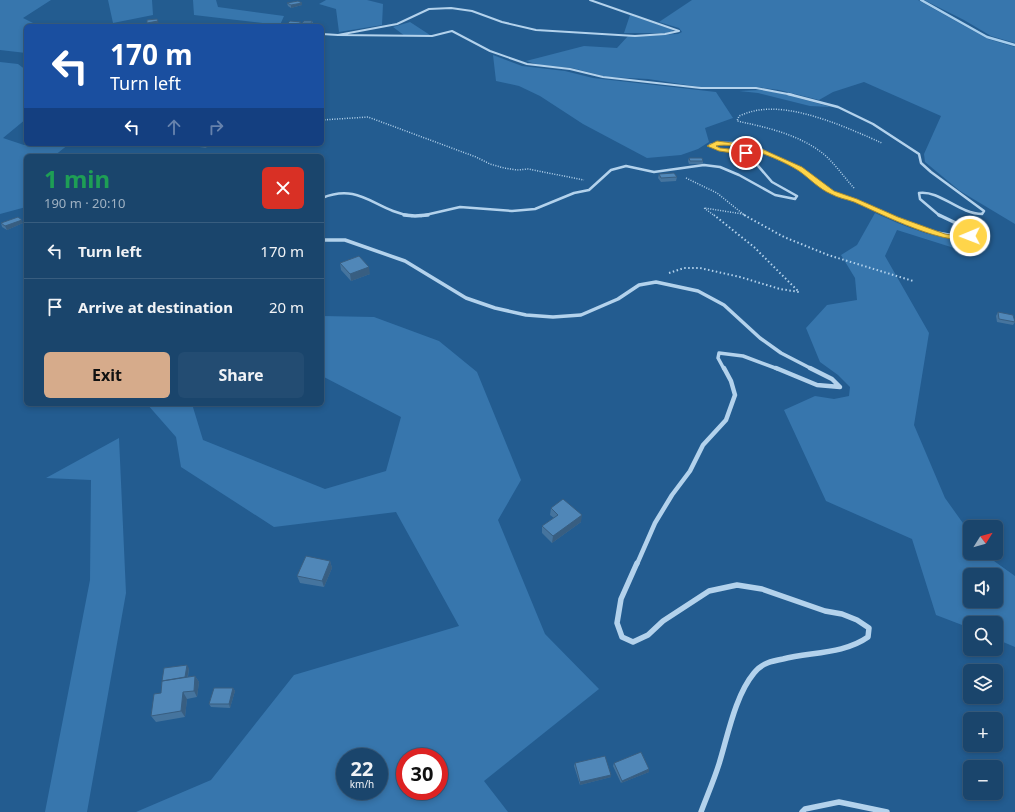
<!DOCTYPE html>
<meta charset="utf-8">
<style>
body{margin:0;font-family:"Noto Sans",sans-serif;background:#234c72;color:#f1f3f6;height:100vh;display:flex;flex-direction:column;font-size:15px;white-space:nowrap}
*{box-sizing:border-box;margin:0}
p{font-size:13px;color:#9fb1c2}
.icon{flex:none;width:22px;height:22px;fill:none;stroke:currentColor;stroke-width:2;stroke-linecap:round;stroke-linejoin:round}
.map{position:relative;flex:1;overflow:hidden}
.side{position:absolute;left:24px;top:154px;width:300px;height:252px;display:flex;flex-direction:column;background:#1a456c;border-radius:6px;box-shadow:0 2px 6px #0003,0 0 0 1px #385d7f}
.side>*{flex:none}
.hud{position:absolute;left:24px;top:24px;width:300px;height:122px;border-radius:6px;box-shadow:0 2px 6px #0003,0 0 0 1px #385d7f;background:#1a4fa0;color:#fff;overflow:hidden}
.needle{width:26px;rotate:53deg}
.fabs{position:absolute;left:963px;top:520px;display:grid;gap:8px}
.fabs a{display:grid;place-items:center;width:40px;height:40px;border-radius:6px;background:#1a456c;box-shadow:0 2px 6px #0003,0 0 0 1px #385d7f;font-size:20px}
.speed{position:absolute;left:336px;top:748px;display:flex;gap:8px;font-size:20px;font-weight:700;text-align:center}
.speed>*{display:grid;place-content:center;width:52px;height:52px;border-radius:50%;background:#1a456c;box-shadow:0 2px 6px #0003,0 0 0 1px #385d7f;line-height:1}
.speed small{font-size:10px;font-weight:400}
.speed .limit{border:6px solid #d22;background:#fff;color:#111}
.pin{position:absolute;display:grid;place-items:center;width:34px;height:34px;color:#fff;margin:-17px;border:2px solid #fff;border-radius:50%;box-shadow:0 1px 4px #0007}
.me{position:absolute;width:44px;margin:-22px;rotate:269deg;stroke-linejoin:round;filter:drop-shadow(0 0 3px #0008)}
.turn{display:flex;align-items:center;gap:14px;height:84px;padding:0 20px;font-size:18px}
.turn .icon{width:52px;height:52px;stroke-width:2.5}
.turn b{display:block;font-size:28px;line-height:34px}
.lanes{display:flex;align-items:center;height:38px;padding:0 20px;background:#0003;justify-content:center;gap:20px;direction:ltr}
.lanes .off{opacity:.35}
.round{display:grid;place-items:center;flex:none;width:42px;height:42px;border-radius:6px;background:#234c72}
.summary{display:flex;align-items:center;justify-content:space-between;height:68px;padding:0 20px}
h1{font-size:24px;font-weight:700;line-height:30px;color:#1e9e55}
.primary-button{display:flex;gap:8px;margin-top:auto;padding:8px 20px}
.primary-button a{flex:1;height:46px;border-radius:6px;background:#d6ab8b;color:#111;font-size:16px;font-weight:700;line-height:46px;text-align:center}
.primary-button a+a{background:#234c72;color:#f1f3f6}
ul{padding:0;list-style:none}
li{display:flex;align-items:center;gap:12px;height:56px;padding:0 20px;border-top:1px solid #385d7f}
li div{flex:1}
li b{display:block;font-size:15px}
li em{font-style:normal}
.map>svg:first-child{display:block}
.green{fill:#3776ad;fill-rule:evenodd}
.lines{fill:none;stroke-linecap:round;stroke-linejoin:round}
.stream{stroke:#a7ceed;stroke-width:2.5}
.path-far1{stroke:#b3d2ec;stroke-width:1.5;stroke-dasharray:1 1.5;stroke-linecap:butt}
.path{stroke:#b3d2ec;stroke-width:2;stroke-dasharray:1.5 2.5;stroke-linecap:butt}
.street-far4{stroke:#b3d2ec;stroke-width:2}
.street-far3{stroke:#b3d2ec;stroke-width:2.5}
.street-far2{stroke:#b3d2ec;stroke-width:3.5}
.street-far1{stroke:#b3d2ec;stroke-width:4.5}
.street{stroke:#b3d2ec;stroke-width:5.5}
.wall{fill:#45749e}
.shaded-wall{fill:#385e81}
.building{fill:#5087b8;stroke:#385e81}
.route{fill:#ffd54a;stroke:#a68a30}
</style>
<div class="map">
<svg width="1015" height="812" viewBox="0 0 1015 812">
<rect width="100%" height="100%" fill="#235c90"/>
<path class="green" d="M0,0H51L23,18L39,26H26V53L0,50Z
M108,0H152L153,15L113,23Z
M193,0H216L218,7L284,16L280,25L194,15Z
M326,0H367L383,4L382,25L339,32L336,9L319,4Z
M692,0H918L988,39L1015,47V224L960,191L925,162L924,154L941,116L864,82L833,92L819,100L779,90L757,87H700L648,79L607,77L572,68L539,65L526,61L584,46L617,48L628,36L678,34L682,32L679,28L659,22Z
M924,0H1015V43L991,36L964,20Z
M630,15L673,30L672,32L665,33H624Z
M410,22L430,35L405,36L393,27Z
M493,55L522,66L565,71L593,78L716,92L733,118L705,128L709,142L698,149L681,155L647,158L583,124L540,96L519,86L496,81Z
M0,62L18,64L26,70V119L3,138L24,145L26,144H69L54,156H26V207L0,214Z
M760,90L780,93L831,107L810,106L758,93L739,91Z
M875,213C906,227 938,241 972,240L954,248L897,230L885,256L929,333L914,425L945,498L970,533V553H984L987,556L1015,576V647L996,639V623H970V628L936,615L912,539L826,501L784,410L815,396L834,399L849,396L850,387L838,375L820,362L806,328L827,305L857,300L855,278L841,255L857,245ZM970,575H996V601H970Z
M322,316L374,317L439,341L477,372L521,480L498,520L545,634L599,689L484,781L508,812H136L211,780L294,675L459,626L396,512L274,527L181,467L176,437L147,404H192L203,440L325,489L386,471L401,417L322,376ZM345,757H379V791H345ZM405,757H439V791H405Z
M119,438L126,593L87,812H45L90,580L91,480L46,478Z"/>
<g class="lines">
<path class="stream" d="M921,0L987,37L1015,45"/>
<path class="path-far1" d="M322,120L368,117L476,157L490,164L504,168L517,170L528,169L584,180
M686,178L717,193L743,214L704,208L715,216
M854,188C843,176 833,161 821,152C797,134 765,127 737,121L739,116C744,114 749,112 754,111C792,102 848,128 882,143
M743,214L746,216"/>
<path class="path" d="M744,215L784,237L828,255L913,281
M669,273L684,268H700L740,277L780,289L799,292L754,247L714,215"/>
<path class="street-far4" d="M590,0L679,31L665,34L635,36L536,30L502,22L472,11L451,8L429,9L397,24L338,35L432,36L452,31L490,51L527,64L570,69L603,77L701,88H756L793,95
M322,34L338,35"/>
<path class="street-far3" d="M788,94L838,107L873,124L919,154L921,163L931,172L984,211L982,214C959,214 940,190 919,193L920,199L940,216
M322,198C361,182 375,211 412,216
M421,216L460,207L512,211L535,209L574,193L589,190L611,170L626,166L654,172L704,165L720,167L739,175L775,195L795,199L797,196L772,182L747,153L719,149L710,145L722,143H735L762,150L800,169L832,192L855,200L889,216"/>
<path class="street-far2" d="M404,215L415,216L428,215
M887,215C914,227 940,237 970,236V233L960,225L939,215
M322,240H345L405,261L466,298L495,308L526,315L553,317L581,315L618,299L639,285L656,282L698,291L724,305L760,338L781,353L812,369
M724,369L718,358L719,353L743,356L778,369"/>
<path class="street-far1" d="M776,368L817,385L840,387L832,379L810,368
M637,564L655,523L672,495L690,471L703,445L726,420L735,395L731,381L724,368"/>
<path class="street" d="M637,563L621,599L617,623L622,637L633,642L648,635L663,621L709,591L737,585L762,589L825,611L842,614L857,620L869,628L868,637C844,654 811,652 783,659C772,661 762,663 754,673C735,696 728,735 719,764C714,780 707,796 701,812
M802,812L805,809L839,802L887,812"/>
</g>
<path class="wall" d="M287,3H302V5L291,8L288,6Z
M312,21L313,23L311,26L303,25L302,23Z
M301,22V24L300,26H288L287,24Z
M193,144H212L206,148L193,146Z
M689,158L703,161V164H689L688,161Z
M659,174L677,177L676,181L661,182L658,178Z
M1,223H23L7,230L2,227Z
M340,263L370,274L351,281L341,270Z
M998,312L1015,322L1013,325L997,322L996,316Z
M551,508L581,522L552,543L542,533V526L554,518L550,515Z
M330,561L332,568L324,587L300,583L297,576Z
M189,668L188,677L195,676L199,682L197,697L187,699L185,717L156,722L151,716L161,693L162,682V681Z
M233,688L235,691L230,708L211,707L209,704Z
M575,763L611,777L580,785L574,766Z
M614,763L649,769V772L621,783L613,766Z"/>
<path class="shaded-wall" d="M302,3V5L291,8V5Z
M158,21L159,24L148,25L147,23Z
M301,22V24L300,26H299L298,24Z
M205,144H212L206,148Z
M22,220L23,223L7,230L5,226Z
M369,267L370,274L351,281L350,274Z
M582,515L581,522L552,543L553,536Z
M330,561L332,568L324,587L322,581Z
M187,665L189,668L187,680L185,677Z
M195,676L199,682L197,697L194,691Z
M233,688L235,691L230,708L229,704Z
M183,692L187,699L185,717L181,711Z
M649,769V772L621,783L622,781Z
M611,775V777L580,785V782Z"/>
<path class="building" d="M298,1L302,3L291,5L287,3Z
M157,19L158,21L147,23V20Z
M290,21L301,22L298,24H287Z
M304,21H312L311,23H302Z
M689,158H702L703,161H690Z
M674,173L677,177L661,178L659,174Z
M18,217L22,220L5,226L1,223Z
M359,256L369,267L350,274L340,263Z
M998,312L1013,315L1015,322L999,319Z
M563,499L582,515L553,536L542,526L558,515L551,508Z
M306,556L330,561L322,581L297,576Z
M187,665L185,677L162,681L164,668Z
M195,676L194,691L183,692L181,711L151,716L154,694L161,693L162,681Z
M214,688H233L229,704H209Z
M641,752L649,769L622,781L614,763Z
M605,756L611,775L580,782L575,763Z"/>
<path class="route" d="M717,141L755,146L802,167L834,191L857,199L898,217L945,234L958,236L970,234L974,236C955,252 875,211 854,202C846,199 838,198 831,194C819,189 809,178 799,171C781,159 736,141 716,146L720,148L749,151V154L746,155L719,151L707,146Z"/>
</svg>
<div class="fabs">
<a><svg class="needle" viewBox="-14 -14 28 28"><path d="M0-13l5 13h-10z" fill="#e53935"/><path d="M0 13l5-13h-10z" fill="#9fb1c2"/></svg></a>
<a><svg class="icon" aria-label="sound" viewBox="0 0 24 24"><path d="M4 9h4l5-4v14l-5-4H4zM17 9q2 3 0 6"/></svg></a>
<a><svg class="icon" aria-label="search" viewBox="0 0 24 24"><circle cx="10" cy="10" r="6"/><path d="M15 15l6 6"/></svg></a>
<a><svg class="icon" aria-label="layers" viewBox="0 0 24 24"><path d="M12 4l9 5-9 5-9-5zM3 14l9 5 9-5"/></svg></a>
<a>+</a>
<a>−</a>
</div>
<div class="speed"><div>22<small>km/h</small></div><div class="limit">30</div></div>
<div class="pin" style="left:746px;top:153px;background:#d93025"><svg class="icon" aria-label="arrive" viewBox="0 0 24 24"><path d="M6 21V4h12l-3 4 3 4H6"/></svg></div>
<svg class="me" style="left:970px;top:236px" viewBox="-20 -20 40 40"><circle r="17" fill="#ffd54a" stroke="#fff" stroke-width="3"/><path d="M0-11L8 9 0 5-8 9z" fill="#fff"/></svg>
<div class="hud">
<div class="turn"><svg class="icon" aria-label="left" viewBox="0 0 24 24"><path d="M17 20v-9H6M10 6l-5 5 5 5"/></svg><div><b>170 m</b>Turn left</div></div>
<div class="lanes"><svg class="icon" aria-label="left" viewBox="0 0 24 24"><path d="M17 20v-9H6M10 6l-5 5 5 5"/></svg><svg class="icon off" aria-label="ahead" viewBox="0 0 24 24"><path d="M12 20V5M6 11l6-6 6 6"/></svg><svg class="icon off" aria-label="right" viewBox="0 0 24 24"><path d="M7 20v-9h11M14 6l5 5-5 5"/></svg></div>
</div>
<section class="side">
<div class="summary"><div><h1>1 min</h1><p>190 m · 20:10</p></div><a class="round" style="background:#d93025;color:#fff"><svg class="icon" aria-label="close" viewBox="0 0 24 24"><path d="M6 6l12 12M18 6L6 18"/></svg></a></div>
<ul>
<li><svg class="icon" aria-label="left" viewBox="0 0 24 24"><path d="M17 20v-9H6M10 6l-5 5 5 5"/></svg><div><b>Turn left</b></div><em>170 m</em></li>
<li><svg class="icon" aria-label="arrive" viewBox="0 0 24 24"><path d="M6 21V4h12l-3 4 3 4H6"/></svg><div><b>Arrive at destination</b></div><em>20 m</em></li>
</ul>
<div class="primary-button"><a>Exit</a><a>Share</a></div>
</section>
</div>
